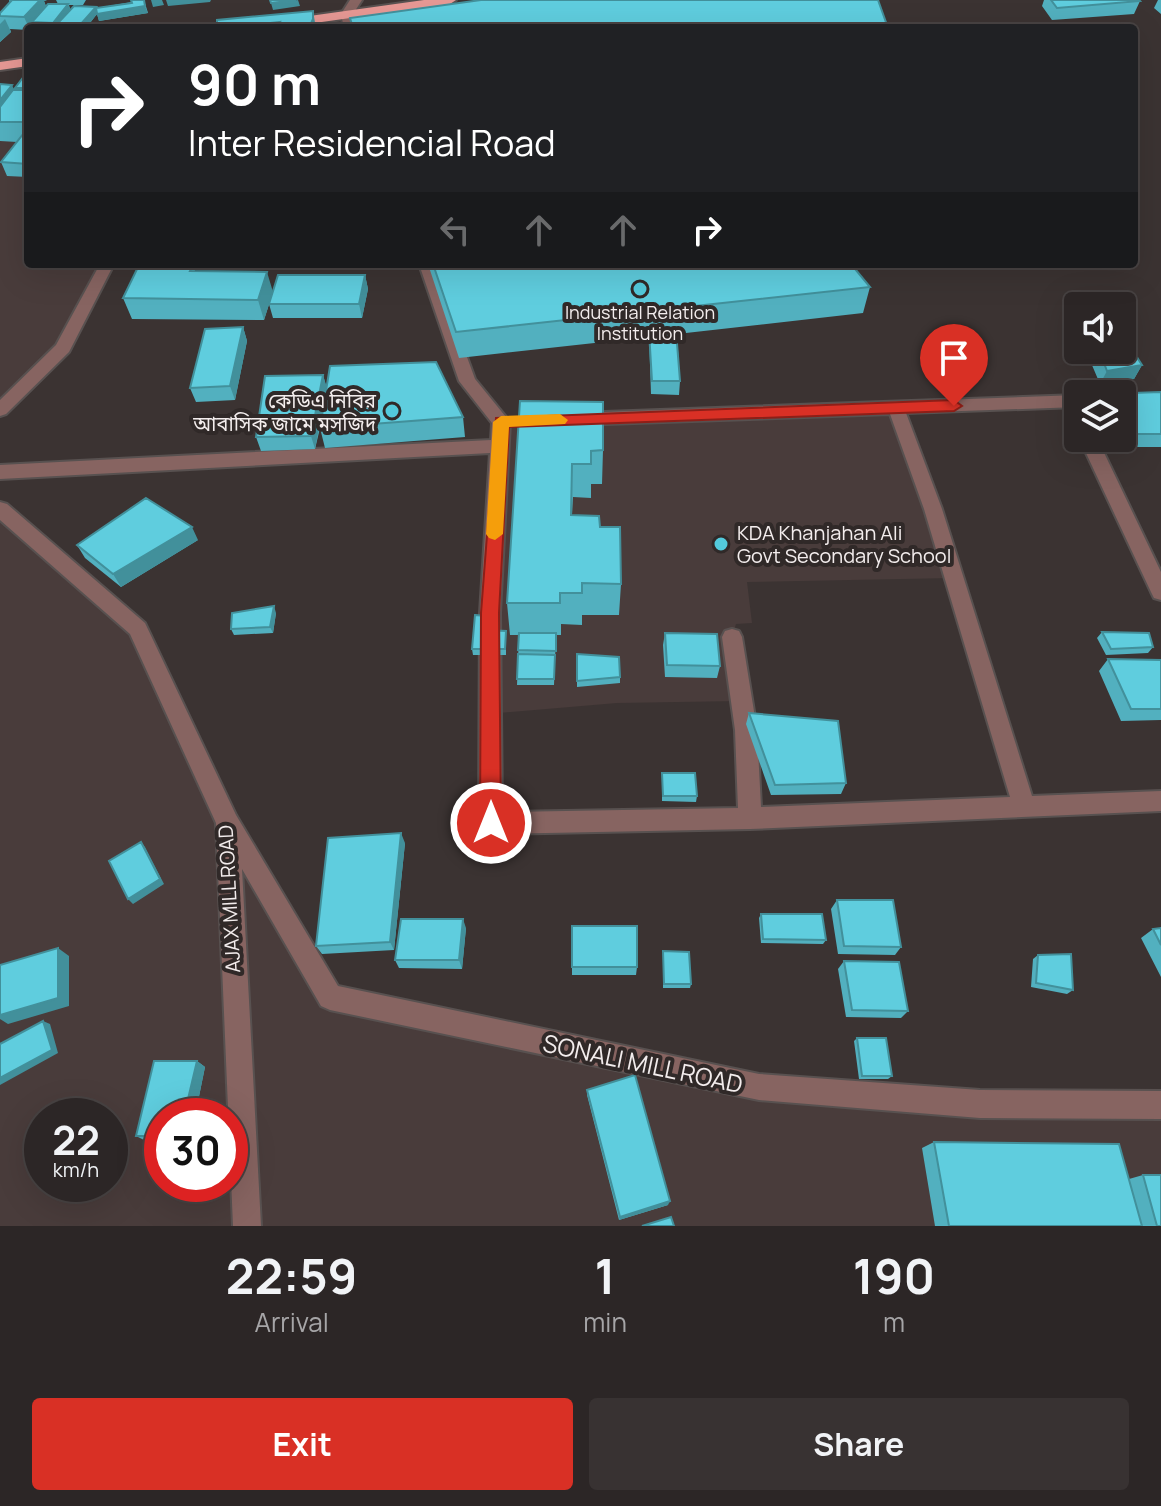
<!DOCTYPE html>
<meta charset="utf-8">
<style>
body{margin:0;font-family:Manrope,"Noto Sans Bengali",sans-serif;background:#383232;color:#f1f3f6;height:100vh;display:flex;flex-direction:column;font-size:30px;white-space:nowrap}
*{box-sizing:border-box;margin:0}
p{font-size:26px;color:#a6a5a7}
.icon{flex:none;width:44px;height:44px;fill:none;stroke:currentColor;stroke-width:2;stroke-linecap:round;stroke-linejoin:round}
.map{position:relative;height:1226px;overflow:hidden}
.panel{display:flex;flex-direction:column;background:#2c2626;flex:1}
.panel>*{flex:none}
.banner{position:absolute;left:24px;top:24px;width:1114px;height:244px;border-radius:8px;box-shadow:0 8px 32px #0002,0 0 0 2px #484343;background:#202124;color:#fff;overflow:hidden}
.controls{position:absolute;left:1064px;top:292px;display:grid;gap:16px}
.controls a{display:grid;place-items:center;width:72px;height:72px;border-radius:8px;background:#2c2626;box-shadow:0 8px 32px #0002,0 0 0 2px #484343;font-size:40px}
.speed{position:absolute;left:24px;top:1098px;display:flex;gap:16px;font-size:40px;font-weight:700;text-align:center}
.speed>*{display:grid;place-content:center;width:104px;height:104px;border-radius:50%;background:#2c2626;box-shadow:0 8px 32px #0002,0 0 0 2px #484343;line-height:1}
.speed small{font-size:20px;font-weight:400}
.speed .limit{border:12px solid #d22;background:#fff;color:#111}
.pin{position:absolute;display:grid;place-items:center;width:68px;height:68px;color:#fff;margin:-82px -34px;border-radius:50% 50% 50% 0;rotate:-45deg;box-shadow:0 0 8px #0007}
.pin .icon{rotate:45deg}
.me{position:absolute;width:88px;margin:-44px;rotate:0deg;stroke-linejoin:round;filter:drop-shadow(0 0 6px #0008)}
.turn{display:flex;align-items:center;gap:28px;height:168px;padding:0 32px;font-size:36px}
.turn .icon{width:104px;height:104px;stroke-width:2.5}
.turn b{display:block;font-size:56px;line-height:68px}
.lanes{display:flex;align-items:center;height:76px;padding:0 32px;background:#0003;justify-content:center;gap:40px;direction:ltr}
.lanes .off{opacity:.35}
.eta{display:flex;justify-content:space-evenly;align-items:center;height:136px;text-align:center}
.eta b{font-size:48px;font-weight:700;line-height:56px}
.action{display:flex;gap:16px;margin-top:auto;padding:16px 32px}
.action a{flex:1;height:92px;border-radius:8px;background:#d93025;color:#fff;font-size:32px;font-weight:700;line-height:92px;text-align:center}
.action a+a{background:#383232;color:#f1f3f6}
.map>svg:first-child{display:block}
.built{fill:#493c3b;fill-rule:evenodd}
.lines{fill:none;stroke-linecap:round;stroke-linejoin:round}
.minor-casing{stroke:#585150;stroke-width:4}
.trunk-casing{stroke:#585150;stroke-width:4}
.minor{fill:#876461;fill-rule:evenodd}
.trunk{fill:#e69894;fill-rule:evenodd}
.wall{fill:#52b0bf}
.shaded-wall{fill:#42909b}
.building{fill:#5fcdde;stroke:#42909b;stroke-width:2}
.route{fill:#d93025;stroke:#8d1f18;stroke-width:2}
.slow{fill:#f59e0b}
.poi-dot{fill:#53cadc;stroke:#302928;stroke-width:3}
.labels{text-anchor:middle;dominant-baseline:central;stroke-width:8;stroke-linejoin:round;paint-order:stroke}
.far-poi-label{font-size:18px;fill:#f3eded;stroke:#302928}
.poi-label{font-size:20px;fill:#f3eded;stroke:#302928;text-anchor:end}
.street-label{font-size:20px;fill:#f3eded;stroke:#302928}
.near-street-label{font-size:24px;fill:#f3eded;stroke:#302928}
</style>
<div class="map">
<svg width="1161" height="1226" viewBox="0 0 1161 1226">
<rect width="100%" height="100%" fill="#3b3332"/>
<path class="built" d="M0,138L28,139V264H107L63,348L0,410Z
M896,408L952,578L747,582L752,623L736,624L732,637L740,701L617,703L499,713L501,422Z
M0,508L138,629L330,997L759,1087L1161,1105V1226H0ZM42,1116H110V1184H42ZM162,1116H230V1184H162Z"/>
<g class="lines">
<defs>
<path id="minor" d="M350,0H362L353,14L356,28H344L341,14Z
M100,264H114L69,352L6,414L0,416V400L56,345Z
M419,264H433L475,379L510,422L500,613L502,812L738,808L735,730L722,637L725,631L732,629L739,631L742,637L757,730L761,807L1010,797L924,509L890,414L577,425L568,419L577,413L1078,395V407L906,413L942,509L1032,796L1161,791V811L750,829L491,834L483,831L479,823L480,613L490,453L0,479V465L491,440L492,423L459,381Z
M1079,438H1097L1161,572V600L1154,598L1151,592Z
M0,502L7,504L145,623L236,815L338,986L759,1074L980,1090L1161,1091V1119L980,1118L759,1100L330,1010L321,1006L242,869L261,1226H233L216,823L130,634L0,520Z"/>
<path id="trunk" d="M424,0H456L450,4L279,28H247L253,24Z
M28,58V66L0,70V62Z"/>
</defs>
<use href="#minor" class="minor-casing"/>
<use href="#trunk" class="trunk-casing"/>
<use href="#minor" class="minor"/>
<use href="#trunk" class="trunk"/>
</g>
<path class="wall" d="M9,0H47L44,1L46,6L58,4L56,0H86L83,5H69L70,9L96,7V8L144,0L148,13L99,21L97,14L86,28H59L58,26L57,28H34L33,26L31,28H28V30L10,29L11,32L0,42V13L10,3Z
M1044,0H1139L1140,1L1134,14L1052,20L1042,6Z
M1158,0H1161V14L1154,8Z
M28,75V177L7,176L1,162L17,142L0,141V84L16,90L15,88Z
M428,264H851L870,287L863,313L677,334L680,381L679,395L651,394L649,337L459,358Z
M193,265L195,271L273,292L365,275L368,289L362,318H273L269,304L272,295L264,320L132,319L123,298Z
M243,327L247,341L235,400L196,402L190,388Z
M1087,350H1122L1142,365L1134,379L1100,384L1086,351Z
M323,375L326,386L463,417L465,437L325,448L320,428L315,449L261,451L256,437Z
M1161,392V447H1114L1110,438H1122V394Z
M520,401L603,450L602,484H591V498L573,497L572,515L600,527L621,584L619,615H582V625L561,624V635H556L554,685H517L519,635H510L507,603Z
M198,540L121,587L85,558L77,545Z
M276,613L273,633L234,635L231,629Z
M487,622L486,630L506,631V655H473L472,649Z
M1102,632L1153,647L1148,653L1106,655L1097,638Z
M665,633L720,666L717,678L665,677L663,645Z
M577,654L620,677V683L577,687Z
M1108,659L1161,660V720L1121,721L1099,671Z
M749,713L846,783L841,794L771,795L746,724Z
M662,773L697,796L696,802L662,801Z
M405,843L394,950L322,954L316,946Z
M837,900L901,947L895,955L838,954L831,909Z
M761,914L826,940L823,944L761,943L759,918Z
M572,926L637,967L636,975H572Z
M466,928L462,969L399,968L395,960Z
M1161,928V977L1141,938L1153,929Z
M663,951L691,984L690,988H663Z
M1038,955L1073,990L1067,994L1031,987L1033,959Z
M844,961L908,1011L901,1018L846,1017L838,969Z
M857,1038L892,1076L888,1079H859L854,1041Z
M197,1061L205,1067L195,1116H162V1141H146L136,1136Z
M587,1090L668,1205L619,1220L587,1095Z
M934,1142L1129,1179L1143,1175L1161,1226H935L922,1148Z"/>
<path class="shaded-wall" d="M12,0H47L44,1L47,10L32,22L33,26L31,28H29L24,17L12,7L9,1Z
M151,0H162L164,5L153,7Z
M166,0H211L210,2L168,6Z
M298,0L300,6L273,10L271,3Z
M68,4L71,11L57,24L58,26L57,28H55L53,23Z
M145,6L148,13L99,21L97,14L86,28H82L80,25L96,7L98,13Z
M313,11L316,28H309Z
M5,19L11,32L0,42V24Z
M280,22L282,28H260L262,24Z
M12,85L18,98L0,122V100Z
M267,272L273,292L264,320L258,300Z
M365,275L368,289L362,318L359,304Z
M243,327L247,341L235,400L230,386Z
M1142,365L1134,379L1100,384L1107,371Z
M323,375L327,388L315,449L311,436Z
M192,527L198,540L121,587L113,574Z
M274,606L276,613L273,633L270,627Z
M401,833L405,843L394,950L390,942Z
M141,842L145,847L164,884L133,904L128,899Z
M463,919L466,928L462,969L459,960Z
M58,948L69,956V1006L8,1024L0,1019V1015Z
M43,1021L50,1024L58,1053L0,1085V1078Z
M197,1061L205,1067L195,1116H184Z
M670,1201L668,1205L619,1220L620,1217Z"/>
<path class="building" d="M12,0H40L24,17L0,16V13Z
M131,0H144L145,6L97,14L96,8L132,3Z
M270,0H296L271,3Z
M481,0H878L888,28H353L350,18Z
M1051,0H1139L1140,1L1057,8Z
M48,4H68L53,23L32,22Z
M74,6L96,7L80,25L57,24Z
M313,11V19L309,28H277L280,22L262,24L260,28H217V20Z
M25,75H28V88H15Z
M0,84L12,85L0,100Z
M13,90H28V122H0V107Z
M24,133L28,134V164L1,162Z
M433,264H851L870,287L456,332Z
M139,265H193L190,271L267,272L258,300L123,298Z
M278,275H365L359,304H269Z
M243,327L230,386L190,388L205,329Z
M649,331H676L680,381H652Z
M1122,334L1142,365L1107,371L1099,350H1122Z
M436,362L463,417L320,428L330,366Z
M323,375L311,436L256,437L265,376Z
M1161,392V434H1122V394H1103Z
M520,401L603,402V450L591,451V464H572L571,515L599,516L600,527H620L621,584L582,583V593H560V603H507Z
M146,498L192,527L113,574L77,545Z
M274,606L270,627L231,629L232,613Z
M475,615L486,616L485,630L506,631L505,649H472Z
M1102,632L1149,633L1153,647L1111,649Z
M519,633H556V651L518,650Z
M665,633L717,634L720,666L667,665Z
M518,654L555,655L554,679H517Z
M577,654L619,657L620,677L577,681Z
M1108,659L1161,660V709H1131Z
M749,713L838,721L846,783L775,785Z
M662,773H695L697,796H663Z
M401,833L390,942L316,946L328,838Z
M141,842L160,879L128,899L109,861Z
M837,900H893L901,947L844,946Z
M761,914H822L826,940L763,939Z
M401,919H463L459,960H395Z
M572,926H637V967H572Z
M1161,928V945L1153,929Z
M58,948V998L0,1015V965Z
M663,951L689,952L691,984H664Z
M1071,954L1073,990L1036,983L1038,955Z
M844,961L899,962L908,1011L852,1010Z
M43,1021L52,1050L0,1078V1044Z
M857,1038H886L892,1076H862Z
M154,1061H197L184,1116H162V1136H136Z
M635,1075L670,1201L620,1217L587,1090Z
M934,1142L1119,1144L1142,1226H949Z
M1143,1175H1161V1226H1157Z
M671,1217L674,1226H642Z"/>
<path class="route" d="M954,400L962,406L954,411L509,427L499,613L501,823L498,830L491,832L483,830L480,823L481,613L496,418Z"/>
<path class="slow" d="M560,414L568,420L565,424L509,427L503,534L495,540L489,538L486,534L493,422L501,416Z"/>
<g class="poi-dot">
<circle cx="640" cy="289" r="8"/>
<circle cx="392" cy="411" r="8"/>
<circle cx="721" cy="544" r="8"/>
</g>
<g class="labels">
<g class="far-poi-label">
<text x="640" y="312">Industrial Relation<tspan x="640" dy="21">Institution</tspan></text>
</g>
<g class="poi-label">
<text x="376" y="400">কেডিএ নিবির<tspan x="376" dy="23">আবাসিক জামে মসজিদ</tspan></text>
<text x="737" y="532" text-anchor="start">KDA Khanjahan Ali<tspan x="737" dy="23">Govt Secondary School</tspan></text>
</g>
<g class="street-label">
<text transform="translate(229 899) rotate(-93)">AJAX MILL ROAD</text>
</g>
<g class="near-street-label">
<text transform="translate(643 1063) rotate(12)">SONALI MILL ROAD</text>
</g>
</g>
</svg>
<div class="controls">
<a><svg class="icon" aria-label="sound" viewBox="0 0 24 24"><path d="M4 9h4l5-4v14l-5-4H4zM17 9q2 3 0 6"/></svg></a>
<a><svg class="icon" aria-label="layers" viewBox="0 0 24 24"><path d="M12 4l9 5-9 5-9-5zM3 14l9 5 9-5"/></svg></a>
</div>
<div class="speed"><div>22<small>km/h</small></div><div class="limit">30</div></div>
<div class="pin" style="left:954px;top:406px;background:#d93025"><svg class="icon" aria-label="arrive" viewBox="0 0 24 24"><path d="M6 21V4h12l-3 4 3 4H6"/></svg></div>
<svg class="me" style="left:491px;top:823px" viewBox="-20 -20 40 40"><circle r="17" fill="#d93025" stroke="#fff" stroke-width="3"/><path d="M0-11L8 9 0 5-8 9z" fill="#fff"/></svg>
<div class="banner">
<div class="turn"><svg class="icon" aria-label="right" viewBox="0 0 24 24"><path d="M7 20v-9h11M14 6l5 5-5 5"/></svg><div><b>90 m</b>Inter Residencial Road</div></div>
<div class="lanes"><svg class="icon off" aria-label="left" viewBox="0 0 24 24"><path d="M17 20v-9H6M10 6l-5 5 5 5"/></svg><svg class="icon off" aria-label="ahead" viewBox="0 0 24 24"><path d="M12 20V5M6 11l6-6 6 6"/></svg><svg class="icon off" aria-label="ahead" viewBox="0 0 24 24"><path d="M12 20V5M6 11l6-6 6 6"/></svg><svg class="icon" aria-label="right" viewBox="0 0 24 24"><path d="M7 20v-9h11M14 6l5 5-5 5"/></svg></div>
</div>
</div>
<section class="panel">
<div class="eta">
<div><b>22:59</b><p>Arrival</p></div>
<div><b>1</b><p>min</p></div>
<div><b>190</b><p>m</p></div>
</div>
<div class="action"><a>Exit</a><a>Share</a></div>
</section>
